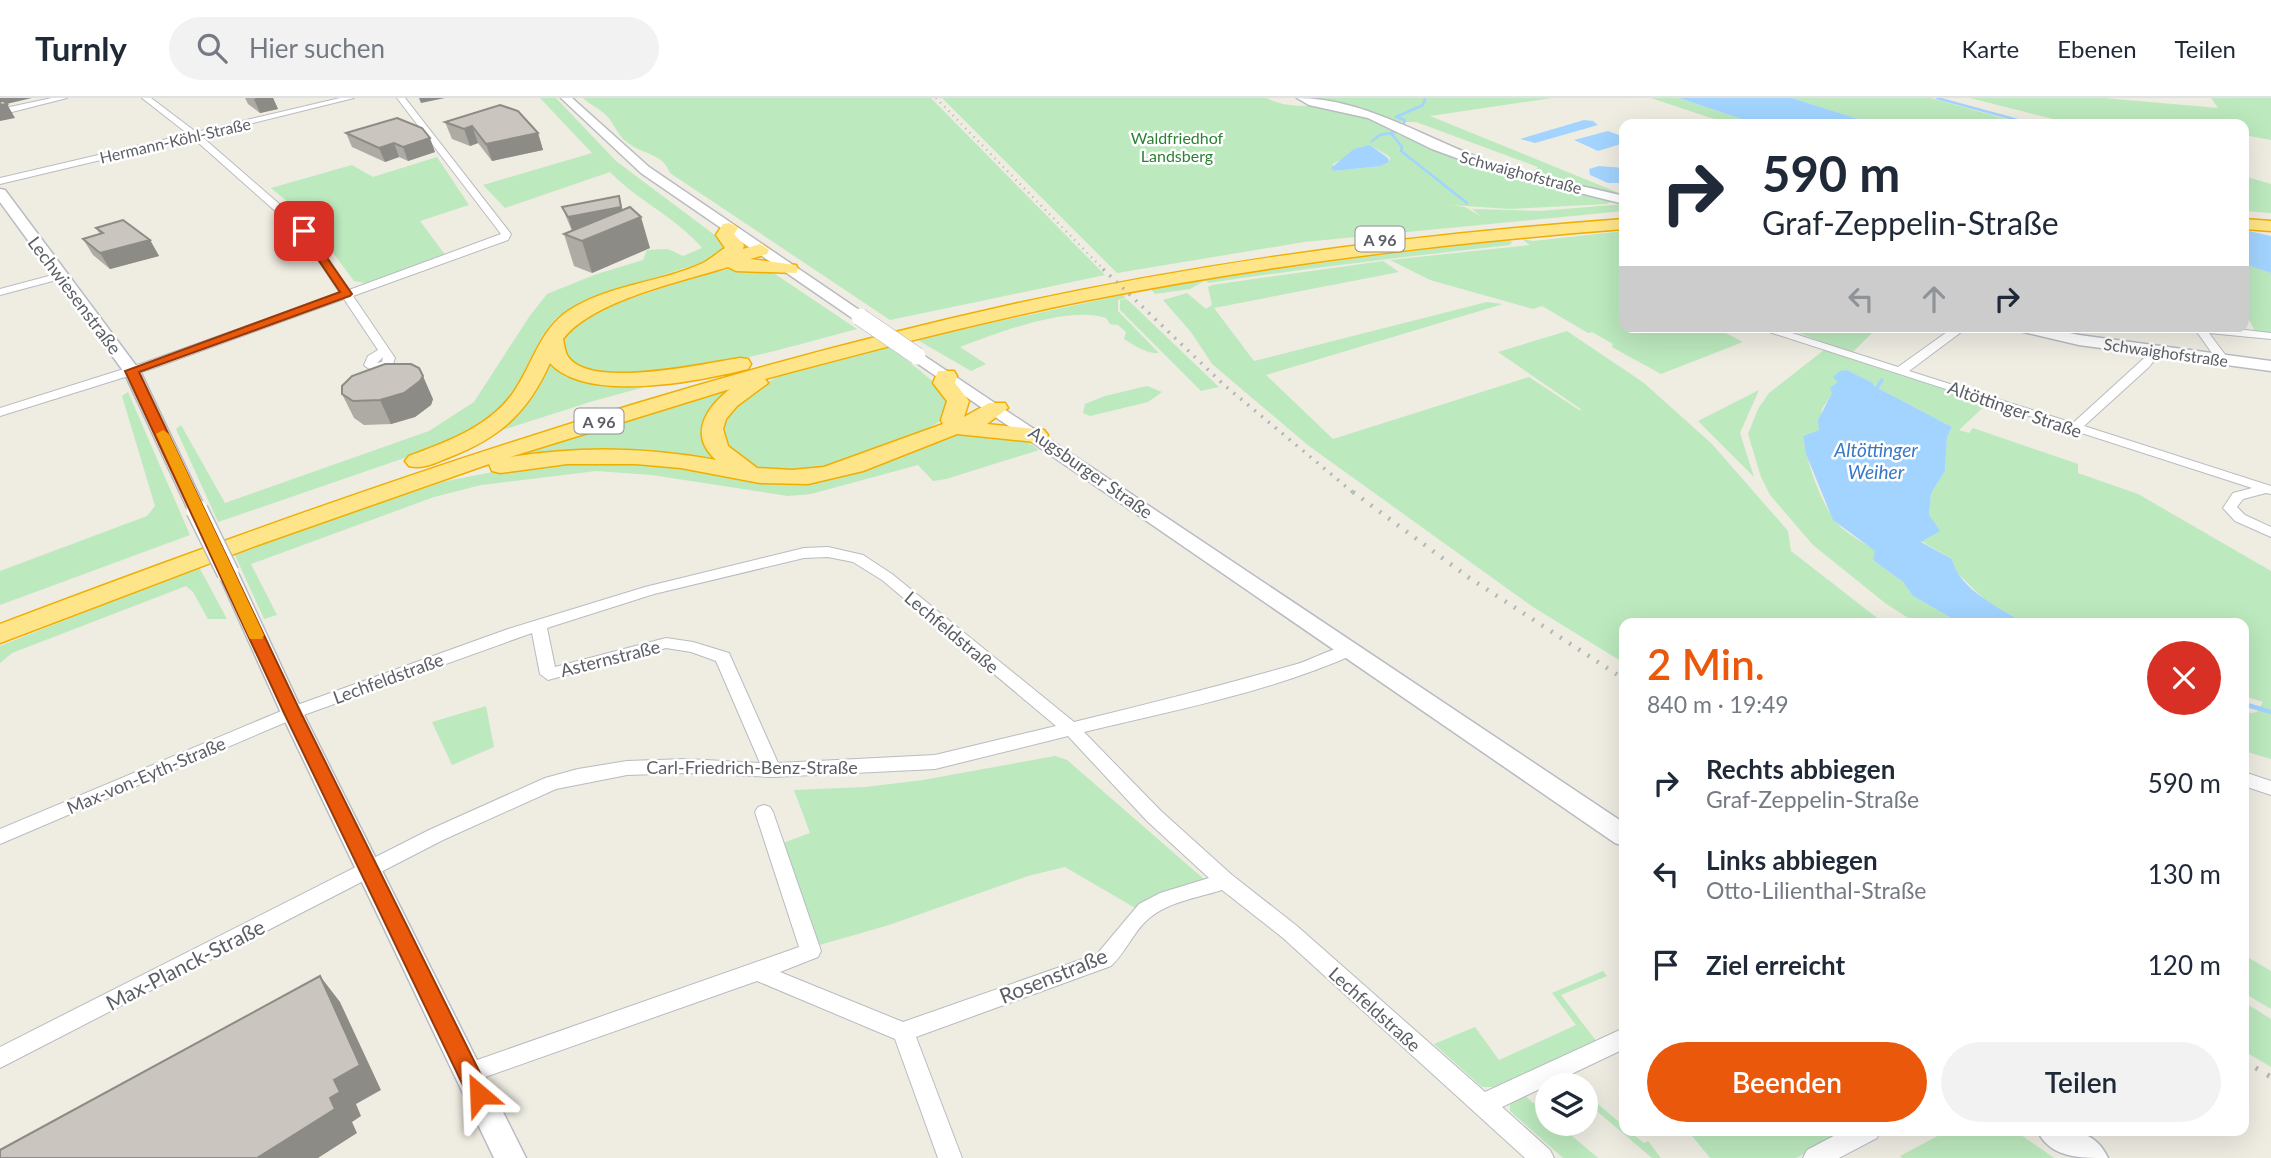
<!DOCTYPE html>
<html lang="de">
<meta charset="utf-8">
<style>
body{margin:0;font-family:Lato,sans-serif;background:#f2f2f3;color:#1f2937;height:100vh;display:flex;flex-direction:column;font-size:26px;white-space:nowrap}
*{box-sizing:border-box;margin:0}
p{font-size:23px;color:#747a83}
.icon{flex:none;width:38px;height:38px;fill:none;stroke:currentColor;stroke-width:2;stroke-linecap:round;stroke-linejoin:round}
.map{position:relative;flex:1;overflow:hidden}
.drawer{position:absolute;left:1619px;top:520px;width:630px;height:518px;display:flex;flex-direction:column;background:#fff;border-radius:14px;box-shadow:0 7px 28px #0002}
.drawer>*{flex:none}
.top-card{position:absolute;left:1619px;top:21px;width:630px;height:214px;border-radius:14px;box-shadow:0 7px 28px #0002;background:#fff;color:#1f2937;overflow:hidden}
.fabs{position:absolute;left:1535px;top:975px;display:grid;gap:14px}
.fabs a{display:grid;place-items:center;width:63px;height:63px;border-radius:50%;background:#fff;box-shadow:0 7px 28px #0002;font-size:35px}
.pin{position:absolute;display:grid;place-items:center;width:60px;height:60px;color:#fff;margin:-30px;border-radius:14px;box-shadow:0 4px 10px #0006}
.me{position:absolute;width:77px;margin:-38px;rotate:334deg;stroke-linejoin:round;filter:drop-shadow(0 0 5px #0008)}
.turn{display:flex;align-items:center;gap:24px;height:147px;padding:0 28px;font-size:32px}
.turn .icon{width:91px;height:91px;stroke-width:2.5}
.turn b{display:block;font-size:49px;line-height:60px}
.lanes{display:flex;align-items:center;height:66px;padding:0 28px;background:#0003;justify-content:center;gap:35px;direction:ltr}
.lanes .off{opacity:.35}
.round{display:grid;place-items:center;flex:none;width:74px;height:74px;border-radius:37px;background:#f2f2f3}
.overview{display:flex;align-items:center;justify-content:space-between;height:119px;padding:0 28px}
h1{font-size:42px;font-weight:600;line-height:52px;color:#ea580c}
.action{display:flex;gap:14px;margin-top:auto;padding:14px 28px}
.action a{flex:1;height:80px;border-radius:42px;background:#ea580c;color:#fff;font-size:28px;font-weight:600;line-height:80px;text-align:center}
.action a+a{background:#f2f2f3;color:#1f2937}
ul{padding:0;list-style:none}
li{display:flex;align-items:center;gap:21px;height:91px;padding:0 28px}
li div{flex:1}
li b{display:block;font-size:26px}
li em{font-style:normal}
header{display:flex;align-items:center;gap:42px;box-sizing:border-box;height:98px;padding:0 35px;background:#fff;border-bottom:2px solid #e0e1e3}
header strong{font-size:33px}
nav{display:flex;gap:38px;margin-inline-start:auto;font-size:24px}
.search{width:490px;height:63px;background:#f2f2f3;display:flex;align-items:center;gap:18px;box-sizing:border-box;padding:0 24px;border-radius:38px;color:#747a83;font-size:26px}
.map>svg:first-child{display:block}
.green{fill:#bce9be;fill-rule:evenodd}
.water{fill:#a2d4ff}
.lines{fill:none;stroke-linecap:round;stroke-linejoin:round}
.stream-far2{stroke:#a2d4ff;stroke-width:2.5}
.stream-far1{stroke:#a2d4ff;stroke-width:3.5}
.stream{stroke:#a2d4ff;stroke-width:4.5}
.street-casing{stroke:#b8bbc0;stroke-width:2}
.secondary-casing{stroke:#b8bcc2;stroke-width:3}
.highway-casing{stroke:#f1ae00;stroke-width:3}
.street{fill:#fff;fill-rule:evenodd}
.secondary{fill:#fff;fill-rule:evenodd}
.highway{fill:#ffe589;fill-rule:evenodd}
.rail-far3{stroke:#b4b5b6;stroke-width:2.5;stroke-dasharray:1 5;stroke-linecap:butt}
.rail-far2{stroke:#b4b5b6;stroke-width:3.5;stroke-dasharray:2 7;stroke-linecap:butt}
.rail-far1{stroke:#b4b5b6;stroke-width:4.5;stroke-dasharray:2 9;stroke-linecap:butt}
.rail{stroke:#b4b5b6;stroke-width:5;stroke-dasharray:2.5 11;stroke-linecap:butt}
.secondary-bridge-far1-casing{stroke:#b8bcc2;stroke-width:18;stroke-linecap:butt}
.secondary-bridge-casing{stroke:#b8bcc2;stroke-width:24;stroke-linecap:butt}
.secondary-bridge-far1{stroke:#fff;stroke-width:17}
.secondary-bridge{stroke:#fff;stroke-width:21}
.wall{fill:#aeaaa4}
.shaded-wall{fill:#8d8b86}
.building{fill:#cac6bf;stroke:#8d8b86;stroke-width:2}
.route{fill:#ea580c;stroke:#983908;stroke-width:2}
.slow{fill:#f59e0b}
.labels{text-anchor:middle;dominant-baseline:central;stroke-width:5;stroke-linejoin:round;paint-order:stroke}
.far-park-label{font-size:16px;fill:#2c8233;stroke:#fff}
.far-street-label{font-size:16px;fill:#5b5f65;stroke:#fff}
.shield{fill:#fff;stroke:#8c8f93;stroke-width:2}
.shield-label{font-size:16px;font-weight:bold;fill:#5b5f65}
.street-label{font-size:18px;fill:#5b5f65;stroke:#fff}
.water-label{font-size:19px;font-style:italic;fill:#3878c4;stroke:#fff}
.near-street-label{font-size:21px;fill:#5b5f65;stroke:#fff}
</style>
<header>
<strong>Turnly</strong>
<div class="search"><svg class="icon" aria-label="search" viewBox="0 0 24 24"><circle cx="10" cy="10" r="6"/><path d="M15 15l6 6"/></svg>Hier suchen</div>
<nav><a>Karte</a><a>Ebenen</a><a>Teilen</a></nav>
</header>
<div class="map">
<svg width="2271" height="1060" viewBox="0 0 2271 1060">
<rect width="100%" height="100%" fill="#efece2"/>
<path class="green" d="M540,0H556L616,63L724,144L725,150L707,163L609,194L580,206L555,221L542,238L514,293L502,310L445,346L218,424L176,331L181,327L225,405L429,333L474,304L529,219L547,196L594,177L643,162L647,152L668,151L683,158L702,150C676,119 638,103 610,74L505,110L483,87L592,55Z
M583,0H931L1105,177L890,222L670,75C663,56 646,57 631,47C618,40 615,26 606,17C599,10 590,7 583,0Z
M942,0H1266C1291,11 1300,6 1326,9C1352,13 1377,22 1400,34L1396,36L1493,72L1614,102L1607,106L1510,111L1451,107L1465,109L1482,119L1472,111L1540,113L1624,106V113L1304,144L1117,175ZM1370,47L1390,59L1389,64L1381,68L1334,73L1333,66Z
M1308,0H1552L1430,18L1624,97V100L1530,77L1538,69L1416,24H1394Z
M1651,0H1679L1756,26H1729Z
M1792,0H1931L2024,26H1874Z
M1970,0H2104L2218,10L2211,0H2271V42L2244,37V26H2089L2061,23Z
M437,59L469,107L420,123L446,158L365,185L354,183L307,120L271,90L352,67L373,79Z
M2244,78L2271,86V115L2244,113Z
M1624,133V229H1714L1743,244L1661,276L1612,249L1613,246L1592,234L1588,235L1542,208L1533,211L1430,182L1390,162L1530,147L1522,141L1533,143Z
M1509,142L1512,144L1510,147C1409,158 1309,170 1208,185L1206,182L1190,191L1155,196L1151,191C1269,171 1389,155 1509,142Z
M1383,163L1399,174L1214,210L1254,263L1487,204L1503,206L1266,277L1333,341L1529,279L1579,312H1582L1498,254L1567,233L1644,285L1712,346L1788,433L1791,453L1881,523L1624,525V565L1533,509L1309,348L1212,266L1191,234L1163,202L1187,195L1206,211L1212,207L1208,189L1212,187Z
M2244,166L2271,175V235L2255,233L2244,213Z
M733,170L763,171L775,176L857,231C787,249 654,291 585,272C577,270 569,262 563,257L562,242L585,218L602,210L696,179Z
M1123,197L1126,200L1118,202V213L1159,255C1146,256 1134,247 1124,241L1126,234L1118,227L1110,226L1106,220C1068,207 997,235 960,249L986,266L971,273L916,241Z
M1126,201L1131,205L1219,289L1201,293L1120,212V202Z
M1807,229H1878L1852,255L1799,235Z
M889,248L950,297L946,319C905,349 799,390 749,367C741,363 734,356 727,351L720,322L756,289L782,277Z
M1824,252L1991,302L1959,332L1969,335L1973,330L2078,366V375L2138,396L2271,473V661L2244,653V616L2257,614L2263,604L2244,598V525H2025L1985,502L1955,473L1952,461L1921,443L1929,417L1931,394L1945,373L1947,339L1952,329L1874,288L1873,285L1847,272L1822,311L1819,332L1803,338C1807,365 1818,397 1833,420C1841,433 1863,444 1876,453L1873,462L1903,484L1913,498L1960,525H1916L1885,505L1813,447L1770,397L1761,379L1748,336L1758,311L1769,295Z
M547,260L571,278H684L590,304L493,335Z
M737,288L712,311L720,363L529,360L520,355Z
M1147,288L1162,294L1148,304L1090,318L1083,315L1085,306L1105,298Z
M1759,292L1740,335L1754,379L1698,323Z
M128,294L190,437L0,507V473L147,418L155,408L122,298Z
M957,335L1026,343L1039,352L946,381L933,383L918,367L811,396L788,398L652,377L596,373L481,387L434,399L251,466L277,517L264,521L234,455L360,408L393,401L446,383L529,367L604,361L785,383Z
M199,469L227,521H208L193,494L186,488L12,555L0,565V548Z
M486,608L494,649L452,667L432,624Z
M1055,658L1067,662L1205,782L1137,811L1065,769L1028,778L889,827L816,848L780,746L810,735L794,692L865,689L923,682Z
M2244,857L2271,873V911L2244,895Z
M1603,873L1607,878L1561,897L1597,944L1498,989H1482L1434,946L1475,929L1499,962L1576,927L1552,895Z
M2244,904L2271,921V969L2244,953Z
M1522,995L1533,1005L1547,1002V1026H1558L1598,1060H1563L1510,1013V1003Z
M1586,996L1624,1028V1032L1629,1033L1644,1045L1648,1043L1661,1060H1652L1586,1004Z
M2014,1032L2054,1060H1902L1900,1058L1947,1033Z
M1688,1033H1848L1796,1060H1710Z"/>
<path class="water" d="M1679,0H1792L1874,26H1756Z
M1584,22L1593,23L1598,27L1535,45L1520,41Z
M1608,33L1624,39V45L1598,53L1574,42Z
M1370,47L1388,60L1389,64L1381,68L1334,73L1331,70L1354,51Z
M1599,68L1624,70V85H1608L1590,77L1589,71Z
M2244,132L2271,138V175L2244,166Z
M1847,272L1873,285L1874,288L1952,329L1947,339L1945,373L1931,395L1929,417L1940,433L1921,444L1952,461C1959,492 2000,510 2025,525H1960L1913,498L1903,484L1873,462L1875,453L1833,422L1806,356L1803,338L1819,332L1818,322L1832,295L1830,290L1838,284L1833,279L1840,273Z"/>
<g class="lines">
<path class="stream-far2" d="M1937,0L2032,26
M1403,28L1405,22L1396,19L1423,7L1425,0
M1396,33L1391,35L1402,49L1401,53L1467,105
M1372,43L1380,37L1391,35"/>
<path class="stream-far1" d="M1874,294L1882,282"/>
<path class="stream" d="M2244,606L2271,614"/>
<defs>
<path id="street" d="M52,0H67L0,17V11Z
M142,0H151L196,34L340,0H354L201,38L308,131L349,192L501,136L397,0H405L511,136L508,142L353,198L395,260L392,269C382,272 373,276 364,267L368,258L378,252L344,201L154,270L0,318V310L146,264L340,195L300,135L193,40L0,86V80L188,36ZM383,259L382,264L377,265Z
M60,175L64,176V180L0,197V191Z
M1754,229H1773L1898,269L1954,229H1968L1909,273L2073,325L2141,263L2144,260V249H2152L2156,260L2149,269L2084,328L2271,388V396L2266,395L2243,401L2237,409L2245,417L2271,429V439L2235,423L2223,410L2233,395L2252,390Z
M2177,229H2219L2271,235V241L2209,235L2229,262L2223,266L2219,265L2197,234Z
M828,449L863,457L892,476L1074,624C1149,606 1223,587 1297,566C1311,562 1344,544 1357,547L1359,551L1357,555C1271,594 1175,612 1084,634L1161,713L1232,777L1297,828L1485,994L1624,930V951L1502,1009L1550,1052L1554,1060H1525L1283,840L1222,792C1197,800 1165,804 1145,824C1132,837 1125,855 1111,868L916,939L962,1060H938L895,941L757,883L468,985L460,982L457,975L460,968L799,849L755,714L758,709L764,707L770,709L773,714L821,853L818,859L780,874L903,924L1097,856L1139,806L1160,795L1209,780L1147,723L1068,638L935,671L772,679L687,675L627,677L556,691L443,742L0,970V949L429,732L545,680L578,671L627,663L687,661L760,665L716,563L691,554L666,550L548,582L540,576L532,535L298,619L0,746V731L286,611L508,531L645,489L804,450ZM828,459L853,464L882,482L1056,628L935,657L778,665L729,555L693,544L666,540L555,569L547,530L654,496L804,460Z
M2244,674L2271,683V697L2244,688Z
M1845,1032H1880L1877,1040L1839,1060H1803L1807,1052Z"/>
<path id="secondary" d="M561,0H572L649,69L865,216L868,219L865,222H855L641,75Z
M1297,0C1368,0 1432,45 1499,67C1540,80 1583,88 1624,98V106L1492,73L1432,51L1368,20L1309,7Z
M0,91L5,92L140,273L206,412L204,416L197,418L188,412L124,274L0,104Z
M2013,229H2042L2079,237L2271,263V273L2079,247L2015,232Z
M917,253L1624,725V748L1615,745L911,261L909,258Z
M228,469L235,471L238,475L303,615L526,1060H494L281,615L218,475L221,471Z
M2037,1032C2066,1032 2094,1029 2108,1060C2079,1060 2050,1060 2037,1032Z"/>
<path id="highway" d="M1624,121V131C1444,145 1266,167 1089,202C980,224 873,252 765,281L768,285L737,308L726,321L723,331L728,348L757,370L792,372L824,369L943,326L941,322L947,303L933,285L938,273H954L957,278L955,285L969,303L964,319L989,305H1005L1008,310L987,326L1044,332L1048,337L1044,342L1036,344L957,336L863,373L808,386L760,385L681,370L636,366H567L500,375L492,373L489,366L258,447L0,545V526C332,400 667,283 1014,206C1215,162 1419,136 1624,121ZM730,291C706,310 688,337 716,362C647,349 579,348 510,359Z
M2244,121L2271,123V133L2244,131Z
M729,125L738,130L734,136L744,147L743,151L760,146L769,152L767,156L750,161L796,167L798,171L796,175L736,173L728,169C681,184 593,202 563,241C564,246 565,253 567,257C587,293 706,265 740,260L748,261L751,266L748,271C699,283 587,306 550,265C528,314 501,339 450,359C437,364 423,372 409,368L405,363L409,358C447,344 492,328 515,292C533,265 540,232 568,213C609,186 660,185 703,165C711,161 718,154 725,150L716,137L723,126Z"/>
</defs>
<use href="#street" class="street-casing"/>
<use href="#secondary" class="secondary-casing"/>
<use href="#highway" class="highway-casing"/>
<use href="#street" class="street"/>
<use href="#secondary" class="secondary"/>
<use href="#highway" class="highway"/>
<path class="rail-far3" d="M936,0L1105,173"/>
<path class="rail-far2" d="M1103,171L1224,287L1355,396"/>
<path class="rail-far1" d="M1353,394L1468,479L1624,581"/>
<path class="rail" d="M2244,963L2271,979"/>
<defs>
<path id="secondary-bridge-far1" d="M860,219L917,258"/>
<path id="secondary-bridge" d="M197,412L228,475"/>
</defs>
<use href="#secondary-bridge-far1" class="secondary-bridge-far1-casing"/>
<use href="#secondary-bridge" class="secondary-bridge-casing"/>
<use href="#secondary-bridge-far1" class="secondary-bridge-far1"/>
<use href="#secondary-bridge" class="secondary-bridge"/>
</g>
<path class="wall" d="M245,0H273L278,11L260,15L248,6Z
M445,24L538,35L543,52L492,63L478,45L470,48L452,41Z
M346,35L435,54L408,63L399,59L385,64L352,49Z
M562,109L623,112L650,150L592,175L574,168L564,136L572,133Z
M96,130L150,142L159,158L110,171L93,157L83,141L100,136Z
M342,296L433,301L431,307L415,319L391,326L364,327L354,320Z"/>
<path class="shaded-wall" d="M0,0H32L2,7L7,6L15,20L0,23Z
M257,0H273L278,11L260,15L254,1Z
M419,0H445L421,5Z
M472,28L478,45L470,48L464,31Z
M538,35L543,52L492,63L486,46Z
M430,40L435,54L408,63L403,49Z
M394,45L399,59L385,64L379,50Z
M619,98L623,114L573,135L568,119Z
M641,119L650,150L592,175L582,143Z
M150,142L159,158L110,171L100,155Z
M423,278L433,301L431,307L415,319L391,326L380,302Z
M320,878L340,904L381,992L356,1006L361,1018L352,1024L357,1035L318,1060H257L330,1000L334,982Z"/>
<path class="building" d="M0,3H4L7,6L0,7Z
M500,7L518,13L538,35L486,46L472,28L464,31L445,24Z
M397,20L422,30L430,40L403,49L394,45L379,50L346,35Z
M619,98L621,109L568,119L562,109Z
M630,109L641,119L582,143L564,136Z
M123,122L150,142L100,155L83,141L103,135L96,130Z
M385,266H411L419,270L423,278L420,283L404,295L380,302L353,303L342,296V288L352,278Z
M320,878L360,967L334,982L340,994L330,1000L335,1011L257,1060H0V1052Z"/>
<path class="route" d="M300,131H307L352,196L350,198L139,274L301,615L487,989L490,996L487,1004L479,1007L471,1004L284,615L125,273L340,194L299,133Z"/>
<path class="slow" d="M163,332L169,336L264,537L262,541H250L248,537L156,336Z"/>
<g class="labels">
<g class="far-park-label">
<text x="1177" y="39">Waldfriedhof<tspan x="1177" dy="18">Landsberg</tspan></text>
</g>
<g class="far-street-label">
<text transform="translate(175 42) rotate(-13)">Hermann-Köhl-Straße</text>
<text transform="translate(1521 74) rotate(15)">Schwaighofstraße</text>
<text transform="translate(2166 254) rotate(8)">Schwaighofstraße</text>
</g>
<g class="shield">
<rect x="1355.5" y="128.5" width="49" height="25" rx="5"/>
<rect x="574.5" y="310.5" width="49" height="25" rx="5"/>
</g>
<g class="shield-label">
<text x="1380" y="141">A 96</text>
<text x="599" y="323">A 96</text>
</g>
<g class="street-label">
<text transform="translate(75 197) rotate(53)">Lechwiesenstraße</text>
<text transform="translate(2015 311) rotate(19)">Altöttinger Straße</text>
<text transform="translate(1091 374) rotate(35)">Augsburger Straße</text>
<text transform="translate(952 534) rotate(40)">Lechfeldstraße</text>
<text transform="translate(610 560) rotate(-14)">Asternstraße</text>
<text transform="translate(388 580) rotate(-20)">Lechfeldstraße</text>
<text x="752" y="669">Carl-Friedrich-Benz-Straße</text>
<text transform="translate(146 677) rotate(-23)">Max-von-Eyth-Straße</text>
<text transform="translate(1375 911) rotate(42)">Lechfeldstraße</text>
</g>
<g class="water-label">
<text x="1876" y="351">Altöttinger<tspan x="1876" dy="22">Weiher</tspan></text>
</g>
<g class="near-street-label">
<text transform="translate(185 866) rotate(-27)">Max-Planck-Straße</text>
<text transform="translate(1053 877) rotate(-22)">Rosenstraße</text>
</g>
</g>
</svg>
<div class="fabs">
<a><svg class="icon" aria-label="layers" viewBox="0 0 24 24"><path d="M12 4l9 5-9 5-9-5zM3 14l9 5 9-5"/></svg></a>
</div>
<div class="pin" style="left:304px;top:133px;background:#d93025"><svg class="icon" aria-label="arrive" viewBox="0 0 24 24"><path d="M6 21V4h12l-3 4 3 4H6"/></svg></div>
<svg class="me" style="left:479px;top:996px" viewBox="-20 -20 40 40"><path d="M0-17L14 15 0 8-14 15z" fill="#ea580c" stroke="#fff" stroke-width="4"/></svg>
<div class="top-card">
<div class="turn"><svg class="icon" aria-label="right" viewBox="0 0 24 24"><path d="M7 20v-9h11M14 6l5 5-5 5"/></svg><div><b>590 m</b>Graf-Zeppelin-Straße</div></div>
<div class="lanes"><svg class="icon off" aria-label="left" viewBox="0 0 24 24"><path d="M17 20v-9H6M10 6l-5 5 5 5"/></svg><svg class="icon off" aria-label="ahead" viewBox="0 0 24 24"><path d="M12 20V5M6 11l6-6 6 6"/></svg><svg class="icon" aria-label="right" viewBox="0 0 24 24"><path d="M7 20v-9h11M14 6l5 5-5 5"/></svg></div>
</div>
<section class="drawer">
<div class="overview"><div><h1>2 Min.</h1><p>840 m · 19:49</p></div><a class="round" style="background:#d93025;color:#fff"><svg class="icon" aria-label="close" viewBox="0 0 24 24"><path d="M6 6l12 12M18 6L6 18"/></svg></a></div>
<ul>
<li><svg class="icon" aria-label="right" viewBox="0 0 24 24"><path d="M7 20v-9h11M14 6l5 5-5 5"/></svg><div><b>Rechts abbiegen</b><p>Graf-Zeppelin-Straße</p></div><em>590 m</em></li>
<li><svg class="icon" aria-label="left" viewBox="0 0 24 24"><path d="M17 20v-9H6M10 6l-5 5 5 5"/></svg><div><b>Links abbiegen</b><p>Otto-Lilienthal-Straße</p></div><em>130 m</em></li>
<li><svg class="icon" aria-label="arrive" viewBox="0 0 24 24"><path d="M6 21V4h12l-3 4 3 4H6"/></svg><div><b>Ziel erreicht</b></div><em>120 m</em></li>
</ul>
<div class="action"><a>Beenden</a><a>Teilen</a></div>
</section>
</div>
